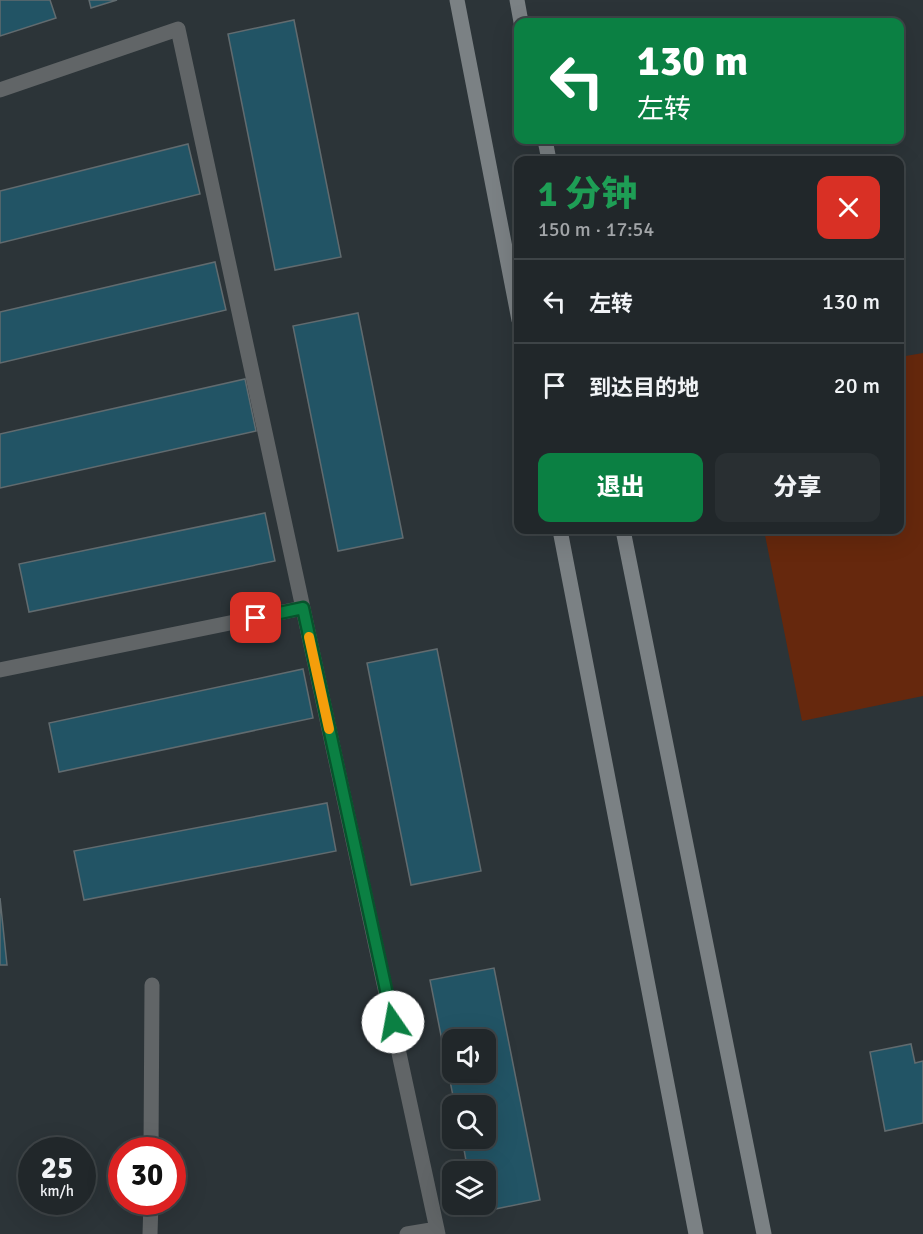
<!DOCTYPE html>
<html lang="zh">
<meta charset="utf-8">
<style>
body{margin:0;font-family:Signika,"Noto Sans SC",sans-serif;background:#292f32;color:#f1f3f6;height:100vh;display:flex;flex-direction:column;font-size:22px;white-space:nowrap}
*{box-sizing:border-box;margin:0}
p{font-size:20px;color:#a2a5a8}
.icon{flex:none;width:33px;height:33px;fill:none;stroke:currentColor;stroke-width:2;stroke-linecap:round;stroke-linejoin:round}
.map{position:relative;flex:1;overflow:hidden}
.drawer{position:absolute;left:514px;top:156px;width:390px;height:378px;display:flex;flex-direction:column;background:#21272a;border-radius:12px;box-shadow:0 6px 24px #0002,0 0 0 2px #3e4447}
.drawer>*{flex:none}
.top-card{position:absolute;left:514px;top:18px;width:390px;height:126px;border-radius:12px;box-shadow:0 6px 24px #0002,0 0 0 2px #3e4447;background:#0b8043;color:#fff;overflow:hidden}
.tools{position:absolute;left:442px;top:1029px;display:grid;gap:12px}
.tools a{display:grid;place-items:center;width:54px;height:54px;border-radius:12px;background:#21272a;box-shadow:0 6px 24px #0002,0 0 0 2px #3e4447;font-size:30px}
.speed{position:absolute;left:18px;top:1137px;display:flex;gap:12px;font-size:30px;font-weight:700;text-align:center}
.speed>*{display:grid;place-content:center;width:78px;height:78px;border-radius:50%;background:#21272a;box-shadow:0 6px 24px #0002,0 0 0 2px #3e4447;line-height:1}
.speed small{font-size:15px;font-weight:400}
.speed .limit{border:9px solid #d22;background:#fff;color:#111}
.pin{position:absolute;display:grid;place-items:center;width:51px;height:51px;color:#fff;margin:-26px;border-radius:12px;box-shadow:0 3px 9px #0006}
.me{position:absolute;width:66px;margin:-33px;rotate:348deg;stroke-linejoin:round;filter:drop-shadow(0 0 4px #0008)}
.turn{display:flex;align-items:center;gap:21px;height:126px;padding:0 24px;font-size:27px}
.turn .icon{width:78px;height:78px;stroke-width:2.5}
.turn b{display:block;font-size:42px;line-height:51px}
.round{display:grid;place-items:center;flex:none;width:63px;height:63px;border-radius:12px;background:#292f32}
.overview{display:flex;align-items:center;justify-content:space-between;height:102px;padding:0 24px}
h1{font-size:36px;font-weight:800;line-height:45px;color:#1e9e55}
.cta{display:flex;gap:12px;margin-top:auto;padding:12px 24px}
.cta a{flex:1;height:69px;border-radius:12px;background:#0b8043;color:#fff;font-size:24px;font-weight:800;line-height:69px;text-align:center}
.cta a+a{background:#292f32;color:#f1f3f6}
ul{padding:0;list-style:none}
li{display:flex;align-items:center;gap:18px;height:84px;padding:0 24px;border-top:2px solid #3e4447}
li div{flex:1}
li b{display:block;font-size:22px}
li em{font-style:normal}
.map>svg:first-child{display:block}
.green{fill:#66280d}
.building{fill:#225465;stroke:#616b6f;stroke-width:1.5;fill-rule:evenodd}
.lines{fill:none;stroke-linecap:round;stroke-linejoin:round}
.street{stroke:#616567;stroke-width:15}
.secondary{stroke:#7b8184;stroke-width:15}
.route-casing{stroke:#07532c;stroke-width:15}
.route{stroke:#0b8043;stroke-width:10}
.slow{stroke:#f59e0b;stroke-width:10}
</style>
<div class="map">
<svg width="923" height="1234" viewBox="0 0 923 1234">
<rect width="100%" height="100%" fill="#2c3438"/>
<path class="green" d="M923,353V696L802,721L764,530H900V357Z"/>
<path class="building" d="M0,0H50L56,18L0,36Z
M89,0H117L91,8Z
M294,20L341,257L275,270L228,34Z
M188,144L200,194L0,243V191Z
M215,262L226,310L0,363V312Z
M358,313L403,538L338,551L293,326Z
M245,379L256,431L0,488V434Z
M265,513L275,561L29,612L19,564Z
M437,649L481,871L411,885L367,663Z
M303,669L313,718L59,772L49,723Z
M327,803L336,851L84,900L74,851Z
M0,898L7,965H0Z
M494,968L540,1200L476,1213L475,1204H486V1172H468L462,1138H486V1106H455L430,980ZM453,1040H486V1072H453Z
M911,1044L915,1063L923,1061V1123L885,1131L870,1052Z"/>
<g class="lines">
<path class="street" d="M0,90L178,29L438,1234
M0,670L303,608
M151,1150L152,985
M150,1234L151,1202
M407,1234L437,1229"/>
<path class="secondary" d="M457,0L519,320
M517,0L521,22
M545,140L549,160
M560,530L696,1234
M623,530L764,1234"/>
</g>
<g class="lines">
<defs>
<path id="route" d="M256,618L303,608L393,1022"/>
</defs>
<use href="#route" class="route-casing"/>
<use href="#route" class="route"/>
<path class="slow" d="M309,637L329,729"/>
</g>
</svg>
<div class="tools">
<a><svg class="icon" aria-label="sound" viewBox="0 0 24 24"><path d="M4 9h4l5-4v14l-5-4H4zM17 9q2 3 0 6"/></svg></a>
<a><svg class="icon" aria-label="search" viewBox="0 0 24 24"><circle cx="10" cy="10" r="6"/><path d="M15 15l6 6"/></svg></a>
<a><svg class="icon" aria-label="layers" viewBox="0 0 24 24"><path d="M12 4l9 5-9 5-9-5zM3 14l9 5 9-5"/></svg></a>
</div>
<div class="speed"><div>25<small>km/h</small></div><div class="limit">30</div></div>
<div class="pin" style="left:256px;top:618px;background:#d93025"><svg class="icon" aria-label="arrive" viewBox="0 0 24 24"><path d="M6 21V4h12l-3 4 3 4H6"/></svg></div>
<svg class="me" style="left:393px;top:1022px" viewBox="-20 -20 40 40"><circle r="19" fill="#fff"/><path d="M0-13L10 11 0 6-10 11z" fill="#0b8043"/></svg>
<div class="top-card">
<div class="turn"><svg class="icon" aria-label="left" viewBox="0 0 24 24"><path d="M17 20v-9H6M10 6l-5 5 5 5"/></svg><div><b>130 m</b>左转</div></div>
</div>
<section class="drawer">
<div class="overview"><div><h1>1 分钟</h1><p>150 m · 17:54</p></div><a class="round" style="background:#d93025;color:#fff"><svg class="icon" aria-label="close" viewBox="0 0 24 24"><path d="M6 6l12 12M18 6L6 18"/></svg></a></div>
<ul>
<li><svg class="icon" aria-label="left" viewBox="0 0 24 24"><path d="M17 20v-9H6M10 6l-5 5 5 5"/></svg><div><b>左转</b></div><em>130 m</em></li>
<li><svg class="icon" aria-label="arrive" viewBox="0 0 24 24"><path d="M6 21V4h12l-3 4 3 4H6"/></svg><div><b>到达目的地</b></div><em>20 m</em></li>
</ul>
<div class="cta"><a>退出</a><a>分享</a></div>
</section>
</div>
